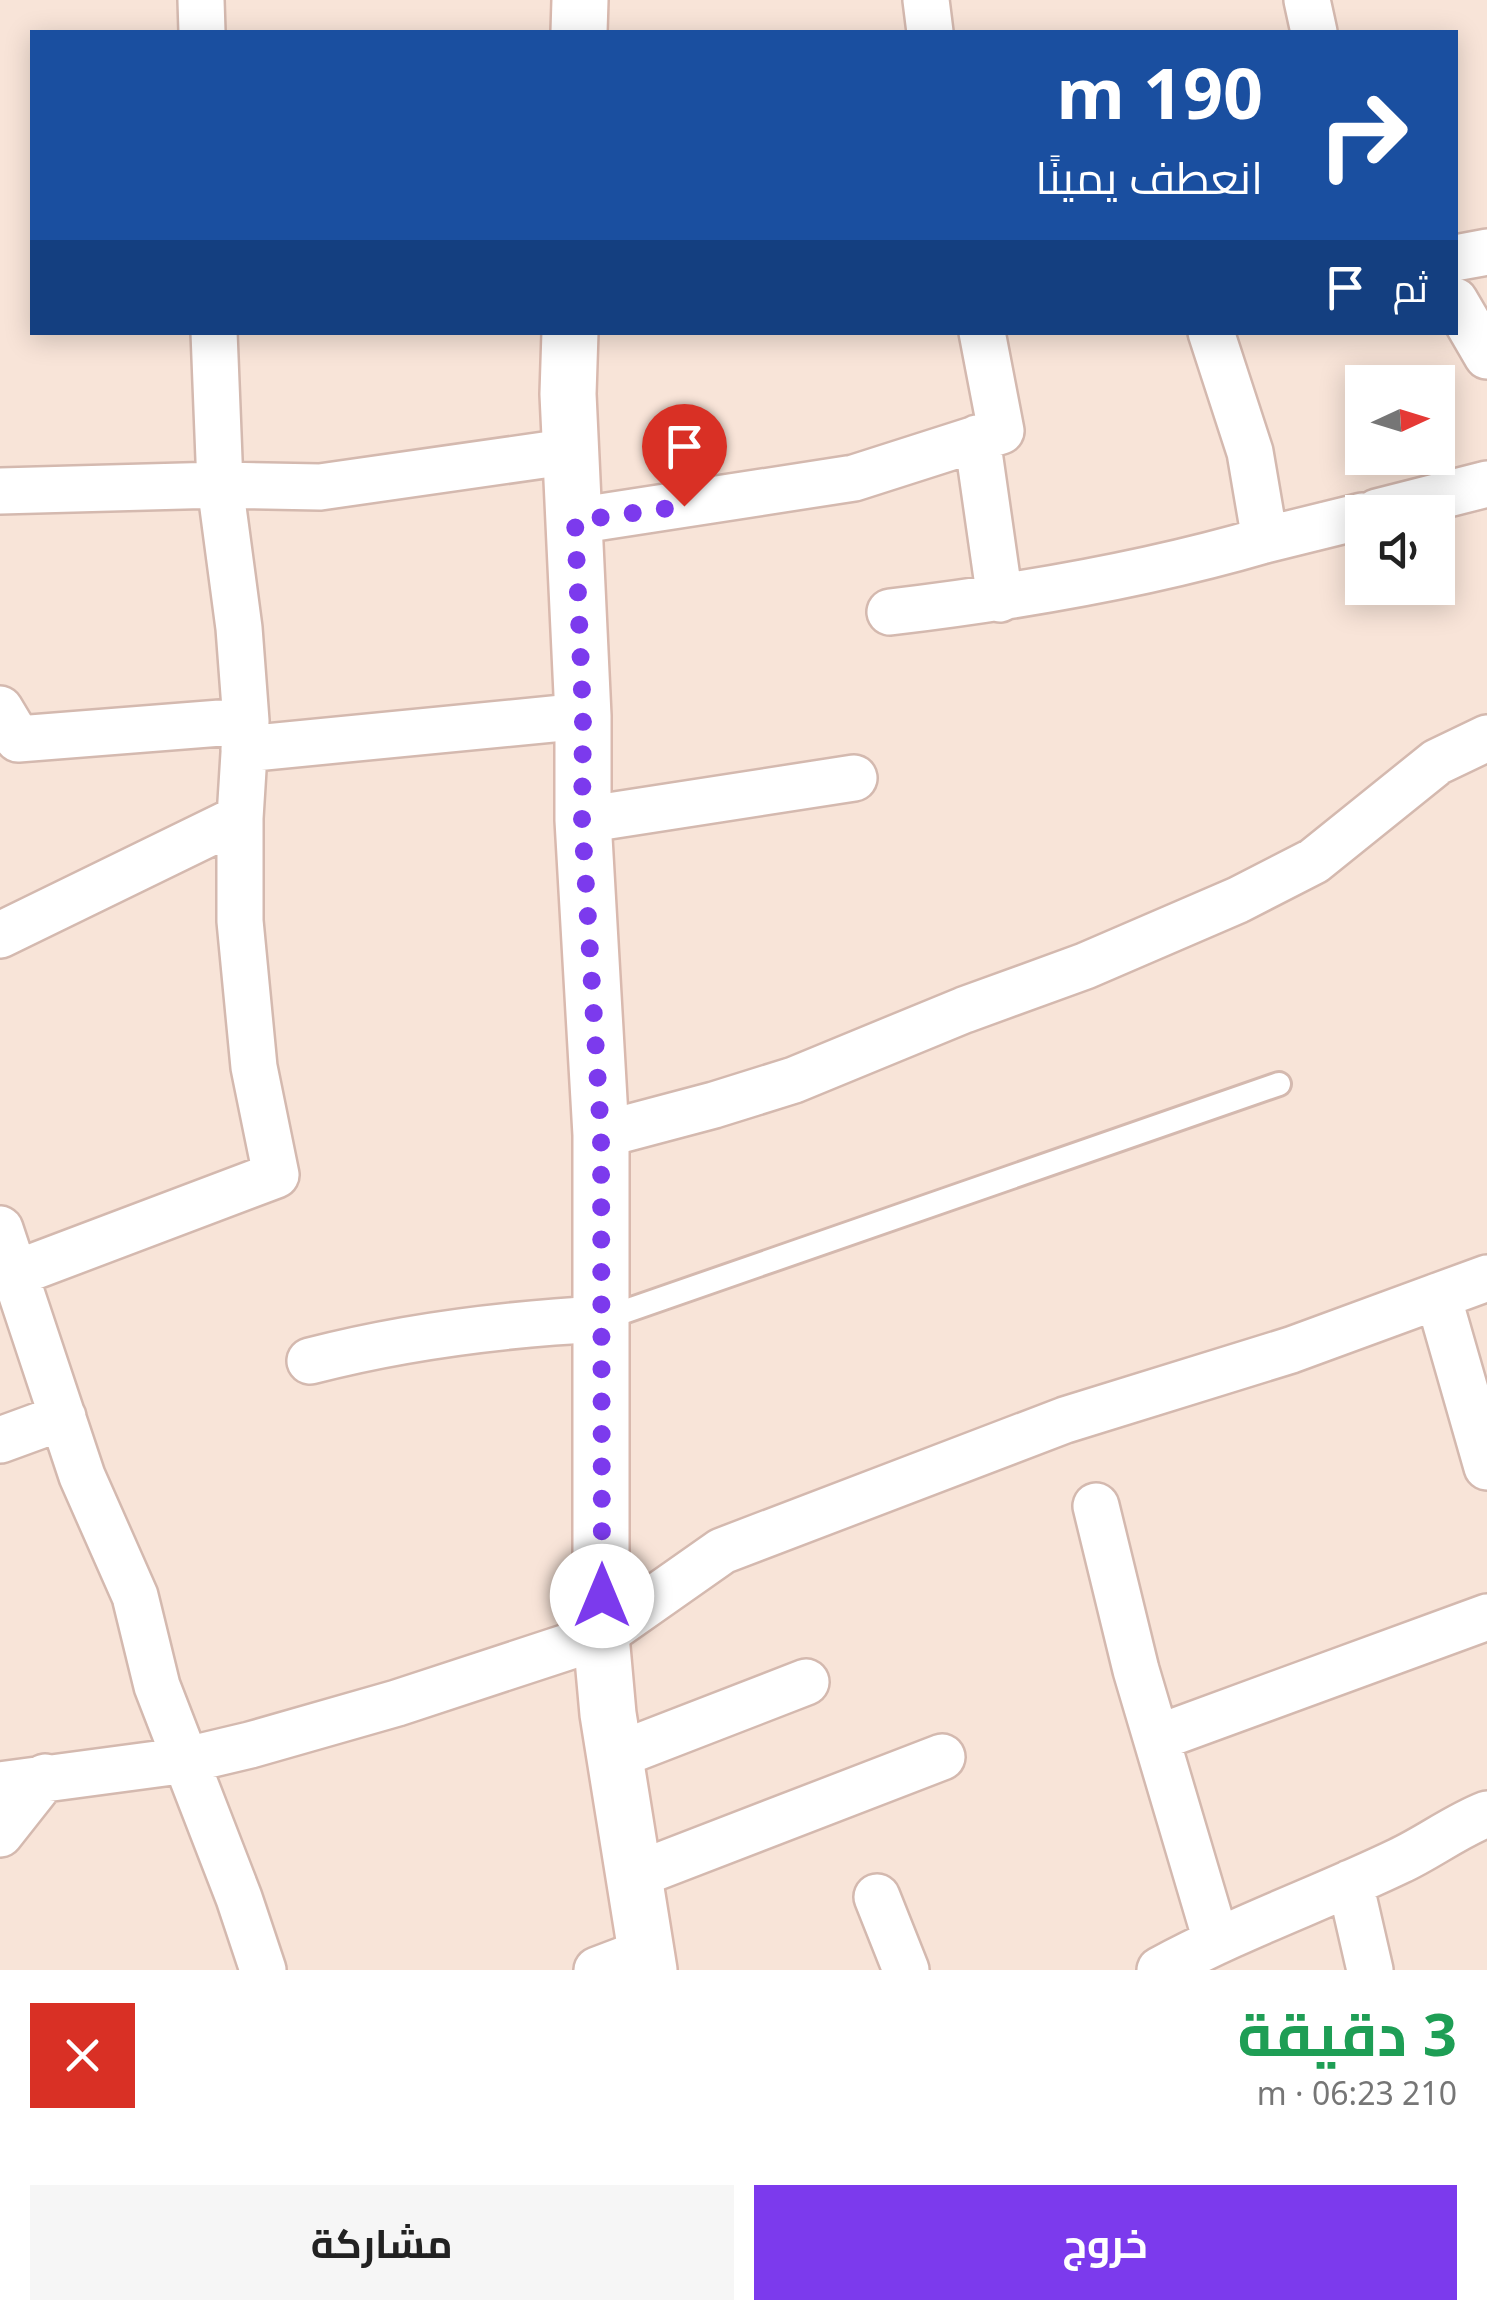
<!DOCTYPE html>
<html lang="ar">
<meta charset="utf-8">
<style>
body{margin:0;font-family:"Noto Sans",Cairo,sans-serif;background:#f6f6f6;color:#222;direction:rtl;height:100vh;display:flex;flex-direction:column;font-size:38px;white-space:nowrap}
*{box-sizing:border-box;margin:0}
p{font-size:32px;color:#767676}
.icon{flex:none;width:55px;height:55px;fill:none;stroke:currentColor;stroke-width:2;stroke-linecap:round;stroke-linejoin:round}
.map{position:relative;height:1970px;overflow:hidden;direction:ltr}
.sheet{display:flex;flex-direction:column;background:#fff;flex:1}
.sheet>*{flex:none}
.guide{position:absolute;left:30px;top:30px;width:1428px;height:305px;border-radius:0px;box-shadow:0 5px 25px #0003;direction:rtl;background:#1a4fa0;color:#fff;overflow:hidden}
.needle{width:65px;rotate:86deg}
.fabs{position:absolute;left:1345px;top:365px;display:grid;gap:20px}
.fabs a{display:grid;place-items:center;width:110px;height:110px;border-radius:0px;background:#fff;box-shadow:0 5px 25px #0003;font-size:50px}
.pin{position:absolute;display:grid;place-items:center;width:85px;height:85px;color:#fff;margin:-102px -42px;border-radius:50% 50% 50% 0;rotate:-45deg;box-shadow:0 0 10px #0007}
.pin .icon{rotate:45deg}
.me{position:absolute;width:110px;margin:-55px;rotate:0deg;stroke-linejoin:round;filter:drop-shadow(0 0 8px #0008)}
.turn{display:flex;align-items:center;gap:35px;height:210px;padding:0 30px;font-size:45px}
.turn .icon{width:130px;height:130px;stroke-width:2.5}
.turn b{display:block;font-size:70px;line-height:85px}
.then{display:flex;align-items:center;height:95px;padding:0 30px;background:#0003;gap:20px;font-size:38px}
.round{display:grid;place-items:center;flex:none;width:105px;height:105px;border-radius:0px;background:#f6f6f6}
.headline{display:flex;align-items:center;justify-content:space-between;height:170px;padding:0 30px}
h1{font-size:60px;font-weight:700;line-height:75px;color:#1e9e55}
.primary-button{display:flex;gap:20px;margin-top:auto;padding:20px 30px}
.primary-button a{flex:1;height:115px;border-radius:0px;background:#7c3aed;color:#fff;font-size:40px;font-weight:700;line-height:115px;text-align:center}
.primary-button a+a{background:#f6f6f6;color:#222}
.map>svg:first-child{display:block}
.residential{fill:#f8e4d8;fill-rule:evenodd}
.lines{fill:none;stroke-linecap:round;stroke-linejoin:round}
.lane-casing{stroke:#d4b9af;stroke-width:28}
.street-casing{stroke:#d4b9af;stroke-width:50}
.secondary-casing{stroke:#d9b9ae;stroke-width:60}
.lane{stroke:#fff;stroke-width:22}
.street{stroke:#fff;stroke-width:45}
.secondary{stroke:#fff;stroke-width:55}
.route{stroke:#7c3aed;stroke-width:18;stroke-dasharray:0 32.4}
</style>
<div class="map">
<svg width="1487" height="1970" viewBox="0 0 1487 1970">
<rect width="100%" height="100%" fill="#fef1e8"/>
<path class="residential" d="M0,0H1487V1970H0ZM32,32H1455V332H32ZM1362,382H1438V458H1362ZM1362,512H1438V588H1362Z"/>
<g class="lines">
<defs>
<path id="lane" d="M603,1319L1279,1084"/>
<path id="street" d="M201,0L202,32
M926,0L930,32
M1307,0L1314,32
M1455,258L1487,252
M1455,301L1487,356
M1211,332L1250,452L1265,540L1362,516
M977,438L1000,599
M0,491L220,485L320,487L572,451
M1377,512L1487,484
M575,521L854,478L1001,431L982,332
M890,612C1017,597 1142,576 1265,540
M0,709L18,739L246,721
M244,749L583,716
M583,820L854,778
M0,935L240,818
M601,1135L714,1105L794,1080L964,1010L1085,966L1238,900L1314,861L1437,762L1487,738
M0,1229L82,1476L135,1596L157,1686L239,1898L263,1970
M14,1274L276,1175L254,1067L240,921V818L246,721L239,628L220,485L214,332
M1438,1296L1487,1467
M310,1361C406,1336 504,1324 603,1319
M0,1440L63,1417
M1096,1506L1136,1670L1216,1940
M1157,1738L1487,1617
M615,1756L806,1682
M0,1785L187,1760L250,1745L397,1703L601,1636L722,1551L1065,1420L1291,1350L1487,1278
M0,1834L45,1777
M636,1875L942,1757
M1350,1883L1370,1970
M877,1897L906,1970
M597,1970L647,1951
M1160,1970C1237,1928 1320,1899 1399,1861C1429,1847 1456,1826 1487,1814"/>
<path id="secondary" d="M579,32L580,0
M570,332L568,394L583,716V820L601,1135V1636L608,1714L649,1970"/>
</defs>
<use href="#lane" class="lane-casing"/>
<use href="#street" class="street-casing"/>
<use href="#secondary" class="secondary-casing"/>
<use href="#lane" class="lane"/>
<use href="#street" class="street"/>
<use href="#secondary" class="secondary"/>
</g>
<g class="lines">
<path class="route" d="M602,1596L601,1134L582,820L583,716L575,521L684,506"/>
</g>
</svg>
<div class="fabs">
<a><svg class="needle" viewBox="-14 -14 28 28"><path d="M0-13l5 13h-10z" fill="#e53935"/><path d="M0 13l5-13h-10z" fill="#767676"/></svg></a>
<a><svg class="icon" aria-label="sound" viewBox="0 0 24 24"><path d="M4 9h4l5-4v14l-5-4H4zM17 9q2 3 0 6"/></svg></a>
</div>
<div class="pin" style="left:684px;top:506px;background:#d93025"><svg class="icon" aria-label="arrive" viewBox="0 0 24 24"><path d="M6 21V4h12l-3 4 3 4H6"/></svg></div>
<svg class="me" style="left:602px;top:1596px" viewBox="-20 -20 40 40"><circle r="19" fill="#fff"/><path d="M0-13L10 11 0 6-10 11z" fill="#7c3aed"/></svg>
<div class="guide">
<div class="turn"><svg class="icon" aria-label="right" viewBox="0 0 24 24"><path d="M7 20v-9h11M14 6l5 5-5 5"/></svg><div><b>190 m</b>انعطف يمينًا</div></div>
<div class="then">ثم<svg class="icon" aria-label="arrive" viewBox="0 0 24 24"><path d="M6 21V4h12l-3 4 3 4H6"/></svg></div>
</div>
</div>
<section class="sheet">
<div class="headline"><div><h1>3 دقيقة</h1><p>210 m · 06:23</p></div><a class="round" style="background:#d93025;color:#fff"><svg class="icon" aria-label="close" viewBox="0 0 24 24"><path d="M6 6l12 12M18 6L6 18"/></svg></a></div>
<div class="primary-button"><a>خروج</a><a>مشاركة</a></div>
</section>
